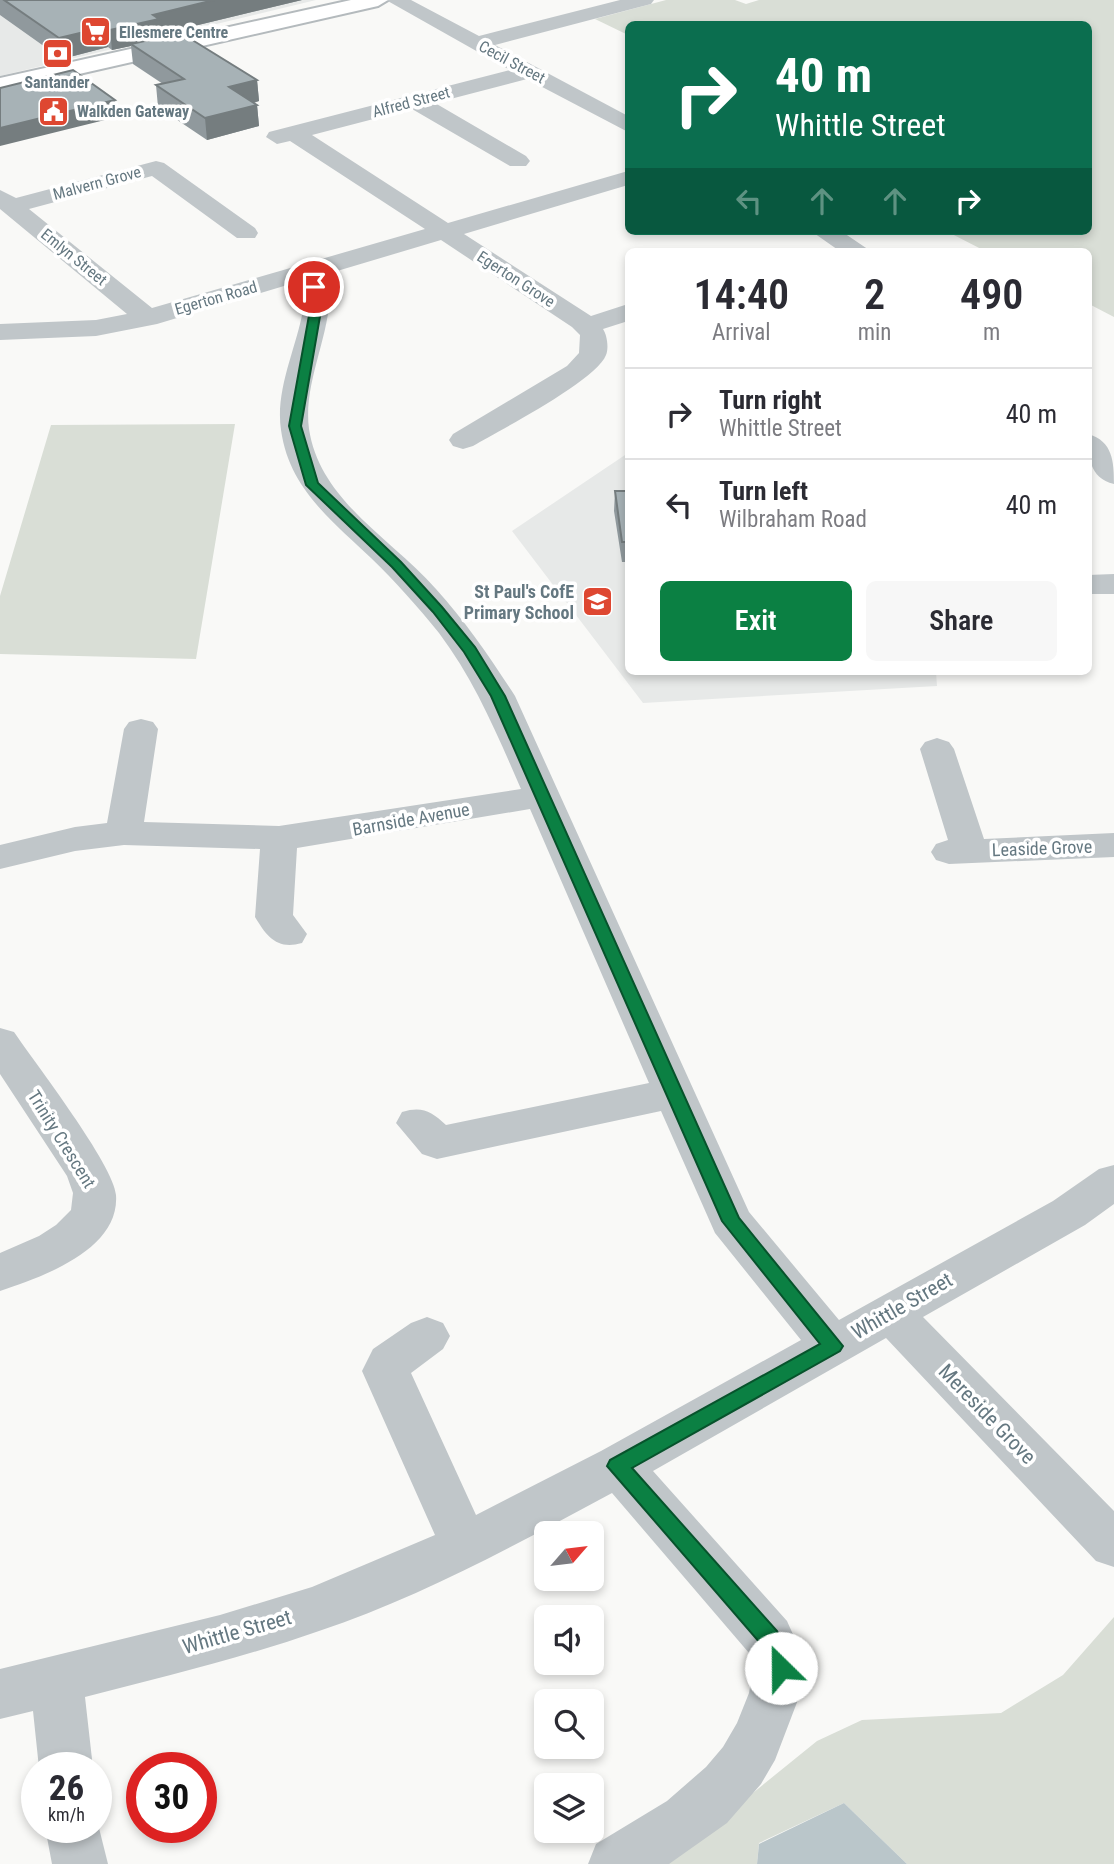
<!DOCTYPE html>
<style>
body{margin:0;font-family:"Roboto Condensed",sans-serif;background:#f7f7f7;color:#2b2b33;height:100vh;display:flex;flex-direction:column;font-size:26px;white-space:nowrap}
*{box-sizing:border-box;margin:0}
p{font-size:23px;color:#7c7c81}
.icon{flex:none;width:38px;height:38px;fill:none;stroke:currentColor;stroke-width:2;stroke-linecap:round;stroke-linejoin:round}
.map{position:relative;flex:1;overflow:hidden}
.side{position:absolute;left:625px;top:248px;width:467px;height:427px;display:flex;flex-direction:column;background:#fff;border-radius:10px;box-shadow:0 4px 10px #0003}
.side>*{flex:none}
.guide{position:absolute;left:625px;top:21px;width:467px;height:214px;border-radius:10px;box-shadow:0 4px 10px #0003;background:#0b6e4f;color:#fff;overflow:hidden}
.needle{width:46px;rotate:62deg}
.tools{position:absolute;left:534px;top:1521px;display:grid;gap:14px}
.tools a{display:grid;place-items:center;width:70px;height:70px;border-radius:10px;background:#fff;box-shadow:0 4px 10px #0003;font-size:35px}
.speed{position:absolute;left:21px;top:1752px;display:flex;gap:14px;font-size:35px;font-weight:700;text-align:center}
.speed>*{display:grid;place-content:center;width:91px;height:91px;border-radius:50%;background:#fff;box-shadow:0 4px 10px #0003;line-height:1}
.speed small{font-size:18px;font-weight:400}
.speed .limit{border:10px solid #d22;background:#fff;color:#111}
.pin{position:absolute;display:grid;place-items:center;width:60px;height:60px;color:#fff;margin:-30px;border:4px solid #fff;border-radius:50%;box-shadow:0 2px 7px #0007}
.me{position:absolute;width:77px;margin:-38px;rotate:337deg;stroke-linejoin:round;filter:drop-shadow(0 0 5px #0008)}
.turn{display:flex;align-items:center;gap:24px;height:147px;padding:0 35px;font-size:32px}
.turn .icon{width:91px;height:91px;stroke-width:2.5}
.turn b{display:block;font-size:49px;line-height:60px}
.lanes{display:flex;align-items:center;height:66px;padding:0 35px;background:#0003;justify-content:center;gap:35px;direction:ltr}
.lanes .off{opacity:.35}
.eta{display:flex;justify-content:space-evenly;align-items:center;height:119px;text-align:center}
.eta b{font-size:42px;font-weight:600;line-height:49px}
.primary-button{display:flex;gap:14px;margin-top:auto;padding:14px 35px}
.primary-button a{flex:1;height:80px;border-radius:10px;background:#0b8043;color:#fff;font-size:28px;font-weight:600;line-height:80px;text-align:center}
.primary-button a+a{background:#f7f7f7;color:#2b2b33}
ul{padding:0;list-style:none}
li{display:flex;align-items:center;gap:21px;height:91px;padding:0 35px;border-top:2px solid #e1e1e2}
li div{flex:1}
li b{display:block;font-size:26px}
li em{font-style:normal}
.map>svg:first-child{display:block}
.built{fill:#e7e9e8}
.green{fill:#d9ded6}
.water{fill:#bac6ca}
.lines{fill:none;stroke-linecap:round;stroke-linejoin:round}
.major-casing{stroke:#b4babd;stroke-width:4}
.minor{fill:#c0c6c9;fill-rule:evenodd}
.major{fill:#fff;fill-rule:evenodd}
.wall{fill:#90999d}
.shaded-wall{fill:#757d7f}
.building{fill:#a7b2b6;stroke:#757d7f;stroke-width:2}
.route{fill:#0b8043;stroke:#07532c;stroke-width:2}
.labels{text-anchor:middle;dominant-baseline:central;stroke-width:7;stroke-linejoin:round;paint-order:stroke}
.far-poi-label{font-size:16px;font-weight:bold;fill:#657881;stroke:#fff;text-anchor:start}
.far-street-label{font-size:16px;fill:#657881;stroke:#fff}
.poi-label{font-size:18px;font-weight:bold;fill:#657881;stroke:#fff;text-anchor:end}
.street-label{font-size:18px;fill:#657881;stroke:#fff}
.near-street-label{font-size:21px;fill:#657881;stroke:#fff}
</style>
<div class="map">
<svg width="1114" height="1864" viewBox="0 0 1114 1864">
<rect width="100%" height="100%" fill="#f9f9f7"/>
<path class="built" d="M0,0H316L0,76Z
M628,453V672H936L937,686L643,703L512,531Z"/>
<path class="green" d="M666,0H735L746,4L759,0H1114V317L1089,304L1088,252H987L946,231H1088V24H628V35L595,19Z
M235,424L196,659L0,654V596L51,425Z
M1114,1617V1864H907L844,1803L759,1843L757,1864H665L817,1741L862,1720L1001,1713L1063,1675Z"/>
<path class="water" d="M844,1803L907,1864H757L759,1844Z"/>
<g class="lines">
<defs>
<path id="major" d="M351,0H388L378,6L0,92V78Z"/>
</defs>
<use href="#major" class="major-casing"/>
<path class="minor" d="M386,0H411L479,36L620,0H654L651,4L495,45L628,116V132L527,79L435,103L526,156L530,161L526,166H510L412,109L312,135L448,223L628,171V185L464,234L591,316L628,304V321L603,329C607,335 609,348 606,355C596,381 500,430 473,446L463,449L453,446L449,440L453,434L567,366L579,353L580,335L572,327L441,240L317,277L330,293C329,339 303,384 309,429C320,501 391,538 436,589C466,622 491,659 515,696L749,1212L839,1320L1053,1201L1099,1169L1114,1165V1204L1085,1225L923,1317L1114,1511V1567L1096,1561L886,1338L653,1471L787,1621L804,1659V1684L775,1760L761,1784L727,1823L669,1864H588L596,1844L667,1801L706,1767L723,1747L737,1723L749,1693L752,1676L749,1653L612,1493C517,1544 421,1597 319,1631C242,1658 163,1677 85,1697L93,1768H39L33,1711L0,1719V1669L220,1615L312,1587L435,1535L362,1371L373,1349L411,1323L427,1317L443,1323L450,1336L443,1349L411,1373L476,1515L601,1451L801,1340L715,1233L661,1111L437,1159L422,1154L396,1123L402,1112C422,1106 431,1111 446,1125L649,1083L530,809L297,848L293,915L307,934L302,943C277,950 267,937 255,917L260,849L124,845L75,851L0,869V845L75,827L107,823L124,729L129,722L141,719L153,722L158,729L144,822L279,826L521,789C497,734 475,681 439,633C418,607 395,581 371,558C331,520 289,488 281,430C275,390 296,349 303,310L304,294L294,283L157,324L96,336L0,340V324L96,320L127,314L0,209V190L16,198L156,161L164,163L255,228L258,233L255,238H237L152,176L29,209L152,308L425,229L290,141L277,144L266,137L269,132L510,70Z
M811,231H841L872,252H841Z
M1088,434C1113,441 1114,462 1114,484C1089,478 1088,456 1088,434Z
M1114,574V594H1088V575Z
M937,738L949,742L954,749L984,839L1114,833V857L949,864L936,860L931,852L936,844L948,840L920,749L925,742Z
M0,1028L14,1032C35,1063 114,1165 116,1195C120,1250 42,1277 0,1291V1253L39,1236L56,1225L71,1210L73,1193L67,1176L0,1074Z
M96,1816L108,1864H52L45,1827H96Z"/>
<use href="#major" class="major"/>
</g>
<path class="wall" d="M0,0H302L161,34V37L257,80L259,101L254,103L257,105L259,126L207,140L158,107L156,85L163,84L133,64L131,46L112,50L108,47L62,59L0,15Z
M615,491H628V562H622L614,511Z"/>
<path class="shaded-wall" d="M214,0H302L161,34V39L131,44V46L112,50L110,30L153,15Z
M105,27L108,47L62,59L59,38Z
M257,80L259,101L232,108L229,87Z
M115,100L117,117L0,146V128Z
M257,105L259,126L207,140L205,118Z"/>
<path class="building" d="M4,0H214L153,15L159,19L110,30L105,27L59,38Z
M181,33L257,80L229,87L257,105L205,118L156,85L184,79L131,44Z
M73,70L115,100L0,128V88Z
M615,491H628V542H622Z"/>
<path class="route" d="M314,284L319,287L323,299L301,426L318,483L401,562L442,607L475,647L505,696L739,1218L843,1346L840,1351L632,1468L777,1631L792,1668L789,1675L781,1678L773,1675L761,1644L607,1466L610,1460L820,1344L722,1221L491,696L464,652L433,612L392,567L306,485L289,426L312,299L308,287Z"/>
<defs>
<symbol id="supermarket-square" viewBox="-11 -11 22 22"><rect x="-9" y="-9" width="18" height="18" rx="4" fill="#de4731" stroke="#fff"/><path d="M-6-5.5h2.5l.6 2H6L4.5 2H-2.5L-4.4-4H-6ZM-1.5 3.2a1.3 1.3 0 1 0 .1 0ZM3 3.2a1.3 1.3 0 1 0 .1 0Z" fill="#fff"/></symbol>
<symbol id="bank-square" viewBox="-11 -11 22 22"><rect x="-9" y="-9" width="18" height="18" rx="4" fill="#de4731" stroke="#fff"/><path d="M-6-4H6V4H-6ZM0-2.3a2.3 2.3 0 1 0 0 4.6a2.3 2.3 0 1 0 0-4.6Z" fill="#fff"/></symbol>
<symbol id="civic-square" viewBox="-11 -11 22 22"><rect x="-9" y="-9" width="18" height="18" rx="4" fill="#de4731" stroke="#fff"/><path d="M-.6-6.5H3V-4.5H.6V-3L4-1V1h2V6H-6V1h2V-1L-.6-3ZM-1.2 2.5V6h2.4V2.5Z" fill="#fff"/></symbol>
<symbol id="school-square" viewBox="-11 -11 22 22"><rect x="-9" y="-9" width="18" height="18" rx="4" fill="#de4731" stroke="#fff"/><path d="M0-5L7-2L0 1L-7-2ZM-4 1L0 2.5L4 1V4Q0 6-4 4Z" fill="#fff"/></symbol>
</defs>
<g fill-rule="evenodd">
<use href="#supermarket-square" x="78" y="14" width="35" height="35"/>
<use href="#bank-square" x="40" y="36" width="35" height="35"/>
<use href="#civic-square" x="36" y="94" width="35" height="35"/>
<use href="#school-square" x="580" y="584" width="35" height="35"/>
</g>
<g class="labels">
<g class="far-poi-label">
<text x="119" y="32">Ellesmere Centre</text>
<text x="57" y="82" text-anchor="middle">Santander</text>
<text x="77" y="111">Walkden Gateway</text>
</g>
<g class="far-street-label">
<text transform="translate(512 62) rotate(28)">Cecil Street</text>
<text transform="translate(411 102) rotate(-15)">Alfred Street</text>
<text transform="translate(97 183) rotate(-15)">Malvern Grove</text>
<text transform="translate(74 257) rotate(39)">Emlyn Street</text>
<text transform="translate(516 279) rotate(33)">Egerton Grove</text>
<text transform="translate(216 298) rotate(-16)">Egerton Road</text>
</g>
<g class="poi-label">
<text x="574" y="591">St Paul's CofE<tspan x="574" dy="21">Primary School</tspan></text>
</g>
<g class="street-label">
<text transform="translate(411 819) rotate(-10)">Barnside Avenue</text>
<text transform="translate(1042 848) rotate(-2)">Leaside Grove</text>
<text transform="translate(62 1139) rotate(58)">Trinity Crescent</text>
</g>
<g class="near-street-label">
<text transform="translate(902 1306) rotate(-30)">Whittle Street</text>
<text transform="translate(987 1414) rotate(46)">Mereside Grove</text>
<text transform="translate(237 1632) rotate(-16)">Whittle Street</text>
</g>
</g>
</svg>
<div class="tools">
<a><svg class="needle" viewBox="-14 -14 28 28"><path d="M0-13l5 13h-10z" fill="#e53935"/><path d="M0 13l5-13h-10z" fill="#7c7c81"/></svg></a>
<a><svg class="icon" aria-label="sound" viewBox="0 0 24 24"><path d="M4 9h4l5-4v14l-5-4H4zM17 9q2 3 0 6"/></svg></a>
<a><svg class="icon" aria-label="search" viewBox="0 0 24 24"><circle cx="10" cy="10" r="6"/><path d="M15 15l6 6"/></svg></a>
<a><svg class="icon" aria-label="layers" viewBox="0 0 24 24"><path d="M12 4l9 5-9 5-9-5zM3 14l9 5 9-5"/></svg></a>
</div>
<div class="speed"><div>26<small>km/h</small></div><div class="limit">30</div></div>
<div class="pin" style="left:314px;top:287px;background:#d93025"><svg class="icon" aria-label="arrive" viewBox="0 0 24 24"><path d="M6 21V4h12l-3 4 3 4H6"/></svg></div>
<svg class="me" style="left:781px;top:1668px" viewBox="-20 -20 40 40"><circle r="19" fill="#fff"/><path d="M0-13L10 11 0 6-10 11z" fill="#0b8043"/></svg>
<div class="guide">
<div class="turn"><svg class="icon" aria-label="right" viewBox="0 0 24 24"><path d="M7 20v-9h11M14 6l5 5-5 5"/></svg><div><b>40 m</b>Whittle Street</div></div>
<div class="lanes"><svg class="icon off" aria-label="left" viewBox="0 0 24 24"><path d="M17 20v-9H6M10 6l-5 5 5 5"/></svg><svg class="icon off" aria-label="ahead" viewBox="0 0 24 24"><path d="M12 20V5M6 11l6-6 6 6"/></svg><svg class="icon off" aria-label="ahead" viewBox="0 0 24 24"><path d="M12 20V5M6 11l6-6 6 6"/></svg><svg class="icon" aria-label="right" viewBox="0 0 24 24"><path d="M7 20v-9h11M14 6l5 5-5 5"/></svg></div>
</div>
<section class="side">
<div class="eta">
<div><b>14:40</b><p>Arrival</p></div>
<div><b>2</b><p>min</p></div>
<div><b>490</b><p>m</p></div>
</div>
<ul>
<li><svg class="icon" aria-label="right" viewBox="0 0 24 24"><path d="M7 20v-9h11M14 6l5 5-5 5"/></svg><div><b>Turn right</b><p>Whittle Street</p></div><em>40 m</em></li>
<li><svg class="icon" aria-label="left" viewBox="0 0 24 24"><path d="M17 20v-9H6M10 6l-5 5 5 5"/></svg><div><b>Turn left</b><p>Wilbraham Road</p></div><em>40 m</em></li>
</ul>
<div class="primary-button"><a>Exit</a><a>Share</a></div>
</section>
</div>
